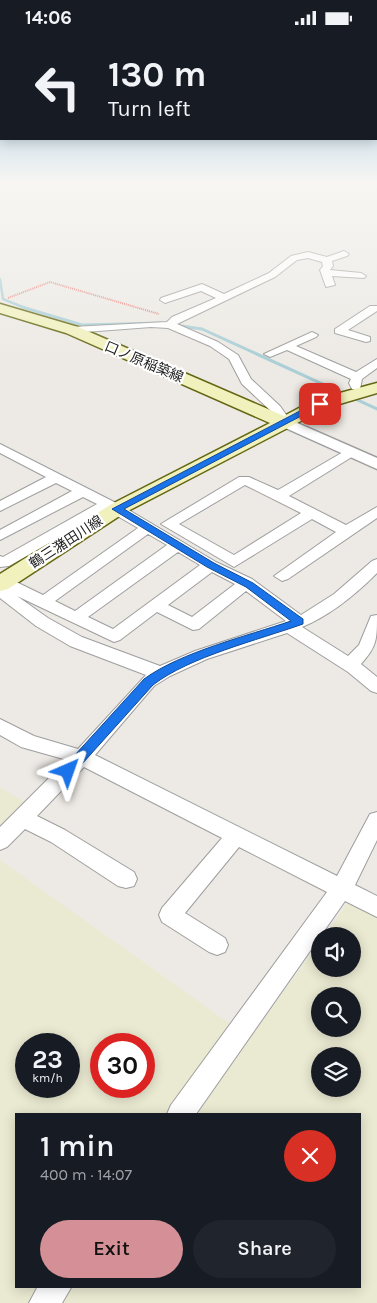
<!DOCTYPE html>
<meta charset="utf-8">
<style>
body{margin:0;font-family:Karla,"Noto Sans JP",sans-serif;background:#20242c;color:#f1f3f6;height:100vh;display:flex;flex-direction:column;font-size:19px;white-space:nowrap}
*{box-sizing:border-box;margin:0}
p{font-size:16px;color:#9ea1a6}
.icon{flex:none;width:28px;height:28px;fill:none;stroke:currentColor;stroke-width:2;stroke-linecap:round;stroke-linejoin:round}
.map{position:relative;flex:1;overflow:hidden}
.side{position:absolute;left:15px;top:1078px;width:346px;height:175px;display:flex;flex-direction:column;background:#171b24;border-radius:0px;box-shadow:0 2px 12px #0003}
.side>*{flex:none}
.top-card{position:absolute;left:0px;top:0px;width:378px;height:105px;box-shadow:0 2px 12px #0003;background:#171b24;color:#f1f3f6;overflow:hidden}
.fabs{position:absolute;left:311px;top:892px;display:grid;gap:10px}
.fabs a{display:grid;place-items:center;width:50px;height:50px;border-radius:50%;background:#171b24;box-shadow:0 2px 12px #0003;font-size:25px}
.speed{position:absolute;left:15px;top:998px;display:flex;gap:10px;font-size:25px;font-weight:700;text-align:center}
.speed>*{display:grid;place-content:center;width:65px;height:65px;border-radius:50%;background:#171b24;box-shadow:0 2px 12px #0003;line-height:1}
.speed small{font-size:12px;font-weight:400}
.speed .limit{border:8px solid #d22;background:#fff;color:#111}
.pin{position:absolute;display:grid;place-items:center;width:42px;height:42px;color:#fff;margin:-21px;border-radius:10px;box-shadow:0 2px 8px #0006}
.me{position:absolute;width:55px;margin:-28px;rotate:43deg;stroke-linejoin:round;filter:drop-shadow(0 0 4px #0008)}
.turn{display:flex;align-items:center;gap:18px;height:105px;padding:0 25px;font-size:22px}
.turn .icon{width:65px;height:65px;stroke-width:2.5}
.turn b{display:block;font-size:35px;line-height:42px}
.round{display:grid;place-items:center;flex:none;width:52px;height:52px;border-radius:26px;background:#20242c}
.overview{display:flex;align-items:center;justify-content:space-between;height:85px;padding:0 25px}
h1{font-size:30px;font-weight:600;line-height:38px}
.action{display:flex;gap:10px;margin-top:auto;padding:10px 25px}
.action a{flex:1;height:58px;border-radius:30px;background:#d59097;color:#111;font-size:20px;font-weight:600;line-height:58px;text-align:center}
.action a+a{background:#20242c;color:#f1f3f6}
.status{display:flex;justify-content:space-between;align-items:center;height:35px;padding:0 25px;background:#171b24;direction:ltr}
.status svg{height:14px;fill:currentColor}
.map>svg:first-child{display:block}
.farmland{fill:#eaead2;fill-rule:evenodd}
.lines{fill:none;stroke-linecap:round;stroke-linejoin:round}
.stream-far1{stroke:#aacfd6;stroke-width:2.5}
.stream{stroke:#aacfd6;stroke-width:3}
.minor-casing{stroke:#9e9e9e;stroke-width:2}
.tertiary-casing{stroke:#9e9e9e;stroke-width:3}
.secondary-casing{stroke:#646712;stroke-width:3}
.path{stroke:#e97e7a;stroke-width:2;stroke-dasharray:1 1;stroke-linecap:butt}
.minor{fill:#fff;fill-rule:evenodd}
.tertiary{fill:#fff;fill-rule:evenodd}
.secondary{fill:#f1f1be;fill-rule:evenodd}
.route{fill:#1a73e8;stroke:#114b97}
.labels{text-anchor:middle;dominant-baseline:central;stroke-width:4.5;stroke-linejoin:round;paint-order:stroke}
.far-street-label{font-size:14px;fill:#1d1d1d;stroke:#fff}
</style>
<div class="status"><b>14:06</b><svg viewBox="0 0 49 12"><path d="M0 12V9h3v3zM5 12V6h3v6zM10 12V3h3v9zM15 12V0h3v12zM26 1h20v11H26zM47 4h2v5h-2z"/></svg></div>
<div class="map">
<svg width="377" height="1268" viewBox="0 0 377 1268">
<rect width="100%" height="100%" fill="#edeae5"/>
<path class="farmland" d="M0,752L24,767L0,790Z
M0,825L250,1003L320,906V934H352V901H324L349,866L377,880V1268H0ZM320,961H352V994H320ZM26,1009H69V1051H26ZM101,1009H144V1051H101ZM320,1021H352V1054H320ZM16,1079H360V1251H16Z"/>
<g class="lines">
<path class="stream-far1" d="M0,244L3,264L25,273"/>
<path class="stream" d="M22,272L82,290L161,288L202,294L377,374"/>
<defs>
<path id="minor" d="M344,216L349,219L347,221L332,226L333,231L330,235L361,238L366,241L364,243L332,241L335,250L326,252L320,235L323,231L322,227L308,223L297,225L275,242L177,289L218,307L238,320L251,344L280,371L292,388L290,391H282L272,377L242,349L229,324L210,311L168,293L151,292L72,298L67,295L72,292L167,287L172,282L216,263L201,256L165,268L160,265L161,263L202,249L224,259L269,238L291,221L308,217L327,222Z
M370,271H377V276L348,295L370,302V306L366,307L335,298V294Z
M312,297L318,300L316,302L296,311L356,337L377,324V333L362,344L360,354H352L349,348L351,344L287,315L270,322L264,319Z
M0,409L122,471L216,527L252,544L301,580L334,559L372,526L377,524V538C355,560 331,580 302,592L348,621L359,610L371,581L377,580C377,605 377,611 361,629L377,642V658L371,656L348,637L287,598L207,624L170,641L154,651L95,720L337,841L370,779L377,777V805L355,850L377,861V882L345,866L196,1079H167L171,1070L327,857L239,812L185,878L225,903L228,910L225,917L217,920L209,917L162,887L159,880L162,873L222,803L84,732L37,781L65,795L134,837L137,844L134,851L126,853L118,851L51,807L25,794L7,812L0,815V792L67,725L21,712L0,700V684L34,701L78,714L146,640L70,611L36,591L0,563V543H8L43,560L138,493L107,475L9,531L0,532V521L3,522L97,469L83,462L0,505V495L72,456L56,448L0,476V466L46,442L0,418ZM148,499L167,510L75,576L55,566ZM178,517L200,530L113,594L88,582ZM212,537L235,549L192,582L168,570ZM246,556L286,586L195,616L160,631L82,602L48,583L17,561L114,607L120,605L157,577L193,595L199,594Z
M350,413L355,414L357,417L355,420L289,461L346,490L377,472V483L288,544L282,546L274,541L336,497L312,484L234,532L161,489L239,442H249L278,455ZM245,450L301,478L234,520L179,489Z
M38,1251H72L62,1268H29Z"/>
<path id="tertiary" d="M286,383L377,423V434L281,391L278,388L281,385Z"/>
<path id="secondary" d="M0,269L78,292L284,381L314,365L377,348V358L326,373L124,478L8,554L0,556V539L110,470L270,388L66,298L0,278Z"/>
</defs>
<use href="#minor" class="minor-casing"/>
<use href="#tertiary" class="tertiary-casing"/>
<use href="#secondary" class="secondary-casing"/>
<path class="path" d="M8,263L50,247L159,279"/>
<use href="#minor" class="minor"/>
<use href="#tertiary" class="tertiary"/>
<use href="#secondary" class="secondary"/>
</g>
<linearGradient id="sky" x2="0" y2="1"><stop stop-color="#8fbfe1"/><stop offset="0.45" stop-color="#f7f6f3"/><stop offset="1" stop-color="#f7f6f3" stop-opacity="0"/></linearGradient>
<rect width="377" height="326" fill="url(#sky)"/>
<path class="route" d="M317,367L324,369L124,474L214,528L253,548L303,584V589C258,605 189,622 153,650L73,739H64L62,736L64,732L144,644C181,617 247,601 291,586L246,552L207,532L112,474Z"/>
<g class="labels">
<g class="far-street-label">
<text transform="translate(144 327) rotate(23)">口ノ原稲築線</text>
<text transform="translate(66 507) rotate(-33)">鶴三潴田川線</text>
</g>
</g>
</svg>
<div class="fabs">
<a><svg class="icon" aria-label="sound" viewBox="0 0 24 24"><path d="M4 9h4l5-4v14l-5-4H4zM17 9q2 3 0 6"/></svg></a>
<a><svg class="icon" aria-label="search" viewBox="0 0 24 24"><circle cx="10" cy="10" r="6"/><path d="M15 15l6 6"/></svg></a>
<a><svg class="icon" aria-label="layers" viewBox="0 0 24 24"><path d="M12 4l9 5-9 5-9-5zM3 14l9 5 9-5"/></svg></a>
</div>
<div class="speed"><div>23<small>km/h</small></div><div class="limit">30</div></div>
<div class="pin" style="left:320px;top:369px;background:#d93025"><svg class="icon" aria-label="arrive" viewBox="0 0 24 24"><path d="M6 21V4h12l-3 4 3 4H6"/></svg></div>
<svg class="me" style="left:68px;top:736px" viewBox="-20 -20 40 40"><path d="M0-17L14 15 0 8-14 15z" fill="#1a73e8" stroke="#fff" stroke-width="4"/></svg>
<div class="top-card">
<div class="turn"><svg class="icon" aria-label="left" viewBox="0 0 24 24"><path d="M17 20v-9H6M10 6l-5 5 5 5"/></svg><div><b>130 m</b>Turn left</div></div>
</div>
<section class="side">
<div class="overview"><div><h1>1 min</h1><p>400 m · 14:07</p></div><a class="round" style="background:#d93025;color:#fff"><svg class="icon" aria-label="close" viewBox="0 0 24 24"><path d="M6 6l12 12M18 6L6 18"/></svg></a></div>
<div class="action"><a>Exit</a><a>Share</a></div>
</section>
</div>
